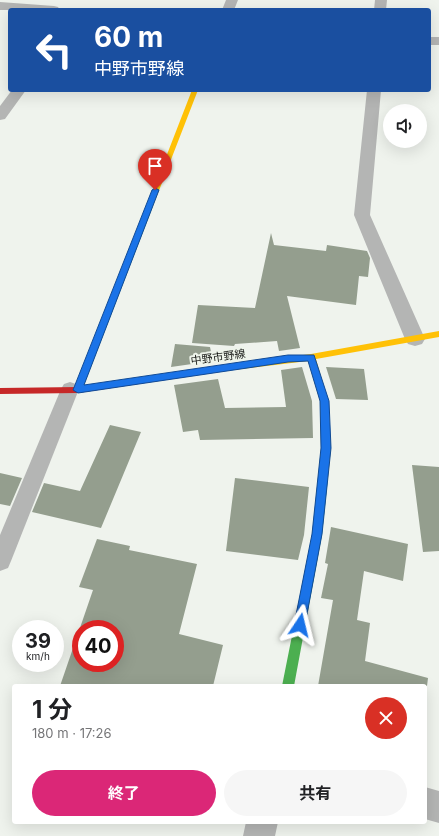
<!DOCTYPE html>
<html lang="ja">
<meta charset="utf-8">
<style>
body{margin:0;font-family:Inter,"Noto Sans JP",sans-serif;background:#f6f6f6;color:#202124;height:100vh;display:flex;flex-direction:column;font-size:15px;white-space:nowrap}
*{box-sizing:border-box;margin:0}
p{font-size:13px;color:#757577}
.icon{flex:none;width:22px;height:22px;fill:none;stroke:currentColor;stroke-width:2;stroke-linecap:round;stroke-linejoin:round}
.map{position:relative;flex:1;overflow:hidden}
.panel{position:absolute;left:12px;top:684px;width:415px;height:140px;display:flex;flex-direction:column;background:#fff;border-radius:4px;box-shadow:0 4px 16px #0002}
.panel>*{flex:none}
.banner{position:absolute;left:8px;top:8px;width:423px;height:84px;border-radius:4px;box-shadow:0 4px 16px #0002;background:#1a4fa0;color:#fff;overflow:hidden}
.controls{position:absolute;left:383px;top:104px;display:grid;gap:8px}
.controls a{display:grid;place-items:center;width:44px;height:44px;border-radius:50%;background:#fff;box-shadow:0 4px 16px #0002;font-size:20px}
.speed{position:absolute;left:12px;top:620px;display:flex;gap:8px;font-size:20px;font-weight:700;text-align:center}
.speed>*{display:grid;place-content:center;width:52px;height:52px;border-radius:50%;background:#fff;box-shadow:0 4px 16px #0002;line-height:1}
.speed small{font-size:10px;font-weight:400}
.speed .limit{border:6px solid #d22;background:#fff;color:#111}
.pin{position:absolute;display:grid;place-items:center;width:34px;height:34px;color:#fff;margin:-41px -17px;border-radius:50% 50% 50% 0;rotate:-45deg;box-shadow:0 0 4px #0007}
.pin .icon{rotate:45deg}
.me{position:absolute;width:44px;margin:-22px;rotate:10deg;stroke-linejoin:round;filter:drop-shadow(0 0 3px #0008)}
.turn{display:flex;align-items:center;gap:14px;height:84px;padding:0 20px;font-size:18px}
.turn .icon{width:52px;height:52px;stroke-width:2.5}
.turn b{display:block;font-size:28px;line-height:34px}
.round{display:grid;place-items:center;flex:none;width:42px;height:42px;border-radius:21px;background:#f6f6f6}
.head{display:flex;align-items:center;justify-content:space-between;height:68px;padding:0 20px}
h1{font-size:24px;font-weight:700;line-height:30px}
.cta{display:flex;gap:8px;margin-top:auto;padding:8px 20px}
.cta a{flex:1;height:46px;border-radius:24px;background:#db2777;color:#fff;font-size:16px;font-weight:700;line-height:46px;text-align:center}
.cta a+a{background:#f6f6f6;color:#202124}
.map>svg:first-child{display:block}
.building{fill:#949e8e;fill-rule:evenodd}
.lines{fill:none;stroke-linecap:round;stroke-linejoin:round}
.lane{fill:#b4b5b4;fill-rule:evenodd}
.street{fill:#b4b5b4;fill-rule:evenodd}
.fast{fill:#4caf50;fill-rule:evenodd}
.slow{fill:#ffc107;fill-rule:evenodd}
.jam{fill:#c62828;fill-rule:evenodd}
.route{fill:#1a73e8;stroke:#114b97}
.labels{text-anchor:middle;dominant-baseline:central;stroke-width:4;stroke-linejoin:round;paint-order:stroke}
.street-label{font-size:11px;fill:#161815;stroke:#eef5eb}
</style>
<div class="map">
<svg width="439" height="836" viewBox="0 0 439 836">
<rect width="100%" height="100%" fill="#eff3ed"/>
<path class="building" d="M271,233L274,245L326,251L327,245L367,251L370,258L368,277L359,276L356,305L287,296L300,348L279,351L277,341L235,344L234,346L192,343L198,305L255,308Z
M175,344L210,347L213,361L171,367Z
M302,367L312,401L313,438L200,440L198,430L183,432L174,385L218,379L225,408L286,407L281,370Z
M326,367L364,369L368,400L336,399Z
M110,425L141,432L101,528L32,512L44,483L80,491Z
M412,465L439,467V551L423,552Z
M0,473L22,478L10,506L0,504Z
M235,478L309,487L304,535L298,560L226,551Z
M331,527L408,544L403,581L364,571L357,620L370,623L365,661L428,678L427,686H318L333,600L321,598L328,564L325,563Z
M97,539L130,546L129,550L197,564L179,634L223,645L213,686H60L93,590L79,587ZM81,629H115V663H81Z"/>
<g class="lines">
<path class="lane" d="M70,382L76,384L79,389L11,561L8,568L0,571V535L61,389L64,384Z"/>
<path class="street" d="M226,0H238L234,10H222Z
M375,0H387L386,10H374Z
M0,2L54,6L58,7L60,10H0Z
M429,37H439V45H429Z
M12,90H26L5,119L0,120V106Z
M367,90H381L370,215L425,339L422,344L415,346L408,344L405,339L354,215Z
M425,787L439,791V823L425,819Z
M246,822H278L275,836H243Z"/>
<path class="fast" d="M150,204L153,206L82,390L81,392H75L74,390L147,206Z
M323,474L326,475L328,478L322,535L294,686H282L312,535L318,478L320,475Z"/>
<path class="slow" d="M192,90H198L153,206L152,207H148L147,206Z
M439,331V337L316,359L328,401L331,448L328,478L326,481L323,482L320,481L318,478L321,448L320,401L308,361L225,371L221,368L225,365L311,354Z"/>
<path class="jam" d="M225,365L229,368L225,371L78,393L0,394V388L78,387Z"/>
</g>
<path class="route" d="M155,188L159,190L84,385L288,355H314L329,401L331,448L322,534L305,625L304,629L300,631L296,629L294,625L312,534L321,448L320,401L308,361L288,362L78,393L73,390L152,190Z"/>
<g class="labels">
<g class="street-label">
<text transform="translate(218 357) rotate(-8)">中野市野線</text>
</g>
</g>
</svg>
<div class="controls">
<a><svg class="icon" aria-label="sound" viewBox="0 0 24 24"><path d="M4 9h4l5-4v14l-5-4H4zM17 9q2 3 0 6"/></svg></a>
</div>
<div class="speed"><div>39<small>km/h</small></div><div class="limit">40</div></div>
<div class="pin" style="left:155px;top:190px;background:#d93025"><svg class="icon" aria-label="arrive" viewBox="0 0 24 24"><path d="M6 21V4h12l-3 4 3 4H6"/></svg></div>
<svg class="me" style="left:300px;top:625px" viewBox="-20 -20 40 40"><path d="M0-17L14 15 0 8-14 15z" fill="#1a73e8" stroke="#fff" stroke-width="4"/></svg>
<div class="banner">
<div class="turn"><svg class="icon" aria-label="left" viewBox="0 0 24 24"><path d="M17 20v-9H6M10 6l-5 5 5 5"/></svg><div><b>60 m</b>中野市野線</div></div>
</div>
<section class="panel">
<div class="head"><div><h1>1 分</h1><p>180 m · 17:26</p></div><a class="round" style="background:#d93025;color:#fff"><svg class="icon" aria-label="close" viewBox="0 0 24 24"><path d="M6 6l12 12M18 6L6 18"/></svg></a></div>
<div class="cta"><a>終了</a><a>共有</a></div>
</section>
</div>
